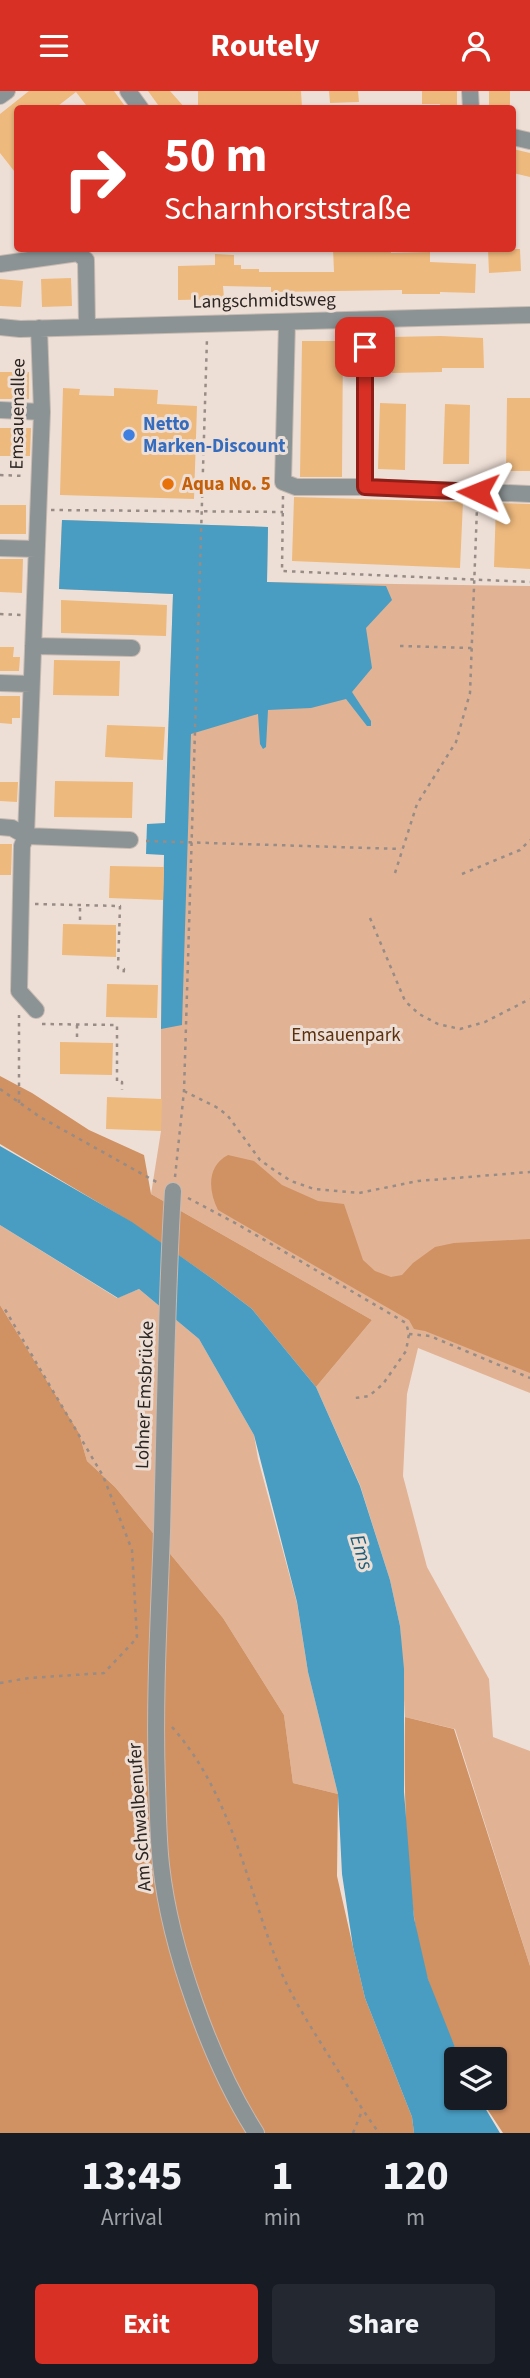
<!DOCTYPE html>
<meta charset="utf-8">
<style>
body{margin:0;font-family:"Source Sans 3",sans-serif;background:#242831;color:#f1f3f6;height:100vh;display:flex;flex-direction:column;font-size:26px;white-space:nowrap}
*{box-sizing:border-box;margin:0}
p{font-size:23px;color:#9ea1a6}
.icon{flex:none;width:38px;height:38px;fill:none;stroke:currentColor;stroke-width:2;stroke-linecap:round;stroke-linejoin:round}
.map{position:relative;height:2042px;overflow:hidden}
.drawer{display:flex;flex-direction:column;background:#171b24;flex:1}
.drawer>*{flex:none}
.hud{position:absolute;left:14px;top:14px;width:502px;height:147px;border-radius:7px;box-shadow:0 2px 5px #0004;background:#d93025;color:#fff;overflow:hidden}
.controls{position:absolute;left:444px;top:1956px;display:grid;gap:14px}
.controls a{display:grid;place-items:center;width:63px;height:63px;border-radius:7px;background:#171b24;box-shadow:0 2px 5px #0004;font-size:35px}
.pin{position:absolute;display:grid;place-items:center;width:60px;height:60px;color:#fff;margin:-30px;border-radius:14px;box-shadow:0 4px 10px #0006}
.me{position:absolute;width:77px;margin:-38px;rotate:272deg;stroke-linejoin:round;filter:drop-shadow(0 0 5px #0008)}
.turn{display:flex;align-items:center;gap:24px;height:147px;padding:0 35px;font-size:32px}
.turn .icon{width:91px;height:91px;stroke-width:2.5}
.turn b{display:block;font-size:49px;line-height:60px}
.eta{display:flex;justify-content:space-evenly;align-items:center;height:119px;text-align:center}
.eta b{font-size:42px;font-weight:700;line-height:49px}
.cta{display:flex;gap:14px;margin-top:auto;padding:14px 35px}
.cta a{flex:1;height:80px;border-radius:7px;background:#d93025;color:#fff;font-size:28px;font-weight:700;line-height:80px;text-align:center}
.cta a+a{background:#242831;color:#f1f3f6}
header{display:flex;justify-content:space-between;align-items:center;height:91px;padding:0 35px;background:#d93025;color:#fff;font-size:32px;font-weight:700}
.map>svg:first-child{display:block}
.green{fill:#e1b394}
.forest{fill:#d09163}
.water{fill:#499dc2}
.building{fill:#eeb97d}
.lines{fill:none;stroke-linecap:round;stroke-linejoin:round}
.minor-casing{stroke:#c7bab2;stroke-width:18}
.path{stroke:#978c86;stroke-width:2.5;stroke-dasharray:3.5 5;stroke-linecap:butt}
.minor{stroke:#8b9394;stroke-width:16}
.route-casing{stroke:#8d1f18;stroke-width:18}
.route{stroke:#d93025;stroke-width:12}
.shop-dot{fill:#3f7fe0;stroke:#eedfd6;stroke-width:2.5}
.food-dot{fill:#e8710a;stroke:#eedfd6;stroke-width:2.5}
.labels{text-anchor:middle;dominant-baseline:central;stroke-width:6;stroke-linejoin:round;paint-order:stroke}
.street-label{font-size:19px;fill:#2b2522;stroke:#eedfd6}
.shop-label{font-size:19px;font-weight:bold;fill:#366cbe;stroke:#eedfd6;text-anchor:start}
.food-label{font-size:19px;font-weight:bold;fill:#c56008;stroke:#eedfd6;text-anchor:start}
.park-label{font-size:19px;fill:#5b310e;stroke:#eedfd6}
.water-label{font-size:21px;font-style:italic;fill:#1e5e79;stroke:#eedfd6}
</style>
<header><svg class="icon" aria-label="menu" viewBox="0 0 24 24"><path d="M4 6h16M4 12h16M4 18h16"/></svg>Routely<svg class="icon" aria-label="person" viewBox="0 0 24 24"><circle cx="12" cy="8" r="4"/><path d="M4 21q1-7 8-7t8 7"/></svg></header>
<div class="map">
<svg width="530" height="2042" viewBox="0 0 530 2042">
<rect width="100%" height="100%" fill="#eedfd6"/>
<path class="green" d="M62,429L268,436L267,491L530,495V1302L418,1257L407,1303L403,1385L427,1476L489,1588L493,1646L530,1660V1875L455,1638L405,1626L400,1535L390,1489L360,1394L316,1296L372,1229L151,1103L161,1040V870L173,503L59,498Z
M0,1134L117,1207L139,1198L199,1248L254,1344L258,1368L297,1512L308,1581L338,1703L293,1692L284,1624L223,1527L115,1396L87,1370L79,1342L0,1214Z"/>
<path class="forest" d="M0,985L32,1002L89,1039L144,1064L151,1103L372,1229L316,1296L252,1218L214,1189L131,1131L0,1053Z
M228,1064L254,1070L282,1094L318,1110L344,1113L363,1169L375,1180L391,1186L402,1184L413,1172L435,1156L454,1152L530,1148V1282L425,1240L414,1238L409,1229L218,1119C208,1099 207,1075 228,1064Z
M0,1214L79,1342L87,1370L115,1396L223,1527L284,1624L293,1692L338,1703L337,1785L353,1856L365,1907L412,2026L414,2042H0Z
M405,1626L454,1638L530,1875V2042H503L480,2007H495V1969H461C439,1925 420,1875 414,1826C405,1760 404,1692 405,1626Z"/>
<path class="water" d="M62,429L268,436L267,491L386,495L392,509L366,537L372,577L352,601L371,630V635H367L346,608L311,617L268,619L266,656L263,658L260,653L258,623L191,643L182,934L161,938L164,764L146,763L147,733L165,732L173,503L59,498Z
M0,1055L132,1131L214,1189L252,1218L316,1296L360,1395L390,1489L400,1535L404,1578V1701L414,1827L428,1888L460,1969H457V2007H479L500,2042H414L412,2026L365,1907L353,1856L342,1783L338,1703L308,1581L297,1511L254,1344L199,1248L139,1198L118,1207L0,1134Z"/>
<path class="building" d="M29,0H114L127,18H89L76,1L54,18H18V85L0,62V23Z
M148,0H170L186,18H161Z
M198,0H301L302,17L273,18V14L230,16V18L198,15Z
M329,0H358L359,11L330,12Z
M422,0H457V16H440V13H422Z
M489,0H510V14H489Z
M513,58L530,62V86L513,82Z
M333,158H391V162L430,161V171L476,173L475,202L440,201V203H402V199L271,201V196L223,195L224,208L178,209V175L215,174V163L234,164V174H241V178H259V181H334Z
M488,158H520L521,180L489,182Z
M71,187L72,215L42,216L41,188Z
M0,188L23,190L21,216L0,215Z
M441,245L483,247L484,277H442V281L392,282L391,246Z
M302,250H343L342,386H300Z
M0,281H29V308H0Z
M63,297L80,298L79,304L114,305V297L158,299L157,313L197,315L194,408L60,404Z
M507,307H530V380H506Z
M380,312L406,313L405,379L378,378Z
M445,313L470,314L469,373H443Z
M0,337H31L30,365H0Z
M294,406L463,411L460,477L292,470Z
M496,412L530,413V478L494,476Z
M0,414H26V443H0Z
M0,468H23L22,502L0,501Z
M61,509L167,514L166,545L61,542Z
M0,556H14L13,566H20L19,580H0Z
M54,569L120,570L119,605L53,604Z
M0,605H20V627H12V633L0,632Z
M107,634L165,636L163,669L105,666Z
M55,690L133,691L132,727L54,726Z
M0,691H18L17,711L0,710Z
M0,753H12L11,784H0Z
M110,775L164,776L163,809L109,807Z
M63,833L116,834V866L62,864Z
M107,893L158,894L157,927L106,926Z
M60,951L113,952L112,984L60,983Z
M107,1006L162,1008L161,1040L106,1038Z"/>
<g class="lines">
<defs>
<path id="minor" d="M128,0L141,18
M470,0L471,18
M0,5L7,0
M513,46L530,50
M0,173L78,162L86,169L87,235
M365,229V396L530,403
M287,231L283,391L296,396H365
M0,236L20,238L530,224
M0,319L42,321
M0,457L36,458
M33,555L132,557
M0,592L31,593
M0,736L12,737L26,745L130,749
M36,919L19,900L22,755L26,745L42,321L39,237
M173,1100C166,1213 165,1326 162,1440C159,1524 154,1609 157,1694C158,1721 158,1747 161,1774C170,1857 211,1972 256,2042"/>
</defs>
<use href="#minor" class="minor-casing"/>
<path class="path" d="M0,384L25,385
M283,405L282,480L530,491
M51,419L283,421
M0,523L21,524
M400,555L472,557
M146,750L401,758
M395,782L417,713L456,651L470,602L477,417
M462,783L520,759L530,749
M35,813L120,815L118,877L124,878L123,886
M370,827L405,910L419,923L438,933L460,938L485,931L530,908
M80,829V815
M42,933L117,934V991H122V999
M77,934V946
M0,998L40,1026L160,1093
M184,1000L218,1017L228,1025L260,1069L274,1079L291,1090L314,1098L359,1102L418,1090L530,1081
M19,1012V924
M175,1086L184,1000L207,247
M188,1107L237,1133L406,1232L409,1243L406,1260L383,1293L369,1305L355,1307
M409,1243L430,1245L530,1287
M0,1592L29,1587L104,1582L137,1547L132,1459L120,1428L103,1385L3,1215
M172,1636C234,1706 247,1799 282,1883C294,1910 311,1936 327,1962C344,1989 360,2016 379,2042
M353,2042L362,2020"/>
<use href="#minor" class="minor"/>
</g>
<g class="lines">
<defs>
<path id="route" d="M365,256V396L478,401"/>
</defs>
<use href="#route" class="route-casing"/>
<use href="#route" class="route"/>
</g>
<circle class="shop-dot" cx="129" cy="344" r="7"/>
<circle class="food-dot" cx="168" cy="393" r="7"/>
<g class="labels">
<g class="street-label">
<text transform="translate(264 210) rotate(-1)">Langschmidtsweg</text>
<text transform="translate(18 323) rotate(-89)">Emsauenallee</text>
<text transform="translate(145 1304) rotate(-88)">Lohner Emsbrücke</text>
<text transform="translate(140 1726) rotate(-94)">Am Schwalbenufer</text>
</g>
<g class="shop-label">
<text x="143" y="333">Netto<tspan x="143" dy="22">Marken-Discount</tspan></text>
</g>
<g class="food-label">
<text x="182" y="393">Aqua No. 5</text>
</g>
<g class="park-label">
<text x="346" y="944">Emsauenpark</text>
</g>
<g class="water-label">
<text transform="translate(362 1461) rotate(73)">Ems</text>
</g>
</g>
</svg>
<div class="controls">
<a><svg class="icon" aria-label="layers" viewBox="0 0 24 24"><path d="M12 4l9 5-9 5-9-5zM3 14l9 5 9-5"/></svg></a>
</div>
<div class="pin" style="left:365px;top:256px;background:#d93025"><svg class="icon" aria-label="arrive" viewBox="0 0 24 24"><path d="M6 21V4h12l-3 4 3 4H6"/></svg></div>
<svg class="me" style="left:478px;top:401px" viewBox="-20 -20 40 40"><path d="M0-17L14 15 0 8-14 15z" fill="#d93025" stroke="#fff" stroke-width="4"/></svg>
<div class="hud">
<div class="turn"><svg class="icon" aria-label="right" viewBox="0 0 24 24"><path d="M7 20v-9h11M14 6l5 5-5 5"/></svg><div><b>50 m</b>Scharnhorststraße</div></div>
</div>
</div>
<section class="drawer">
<div class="eta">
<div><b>13:45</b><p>Arrival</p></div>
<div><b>1</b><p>min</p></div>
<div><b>120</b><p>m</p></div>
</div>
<div class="cta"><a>Exit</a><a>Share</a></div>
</section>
